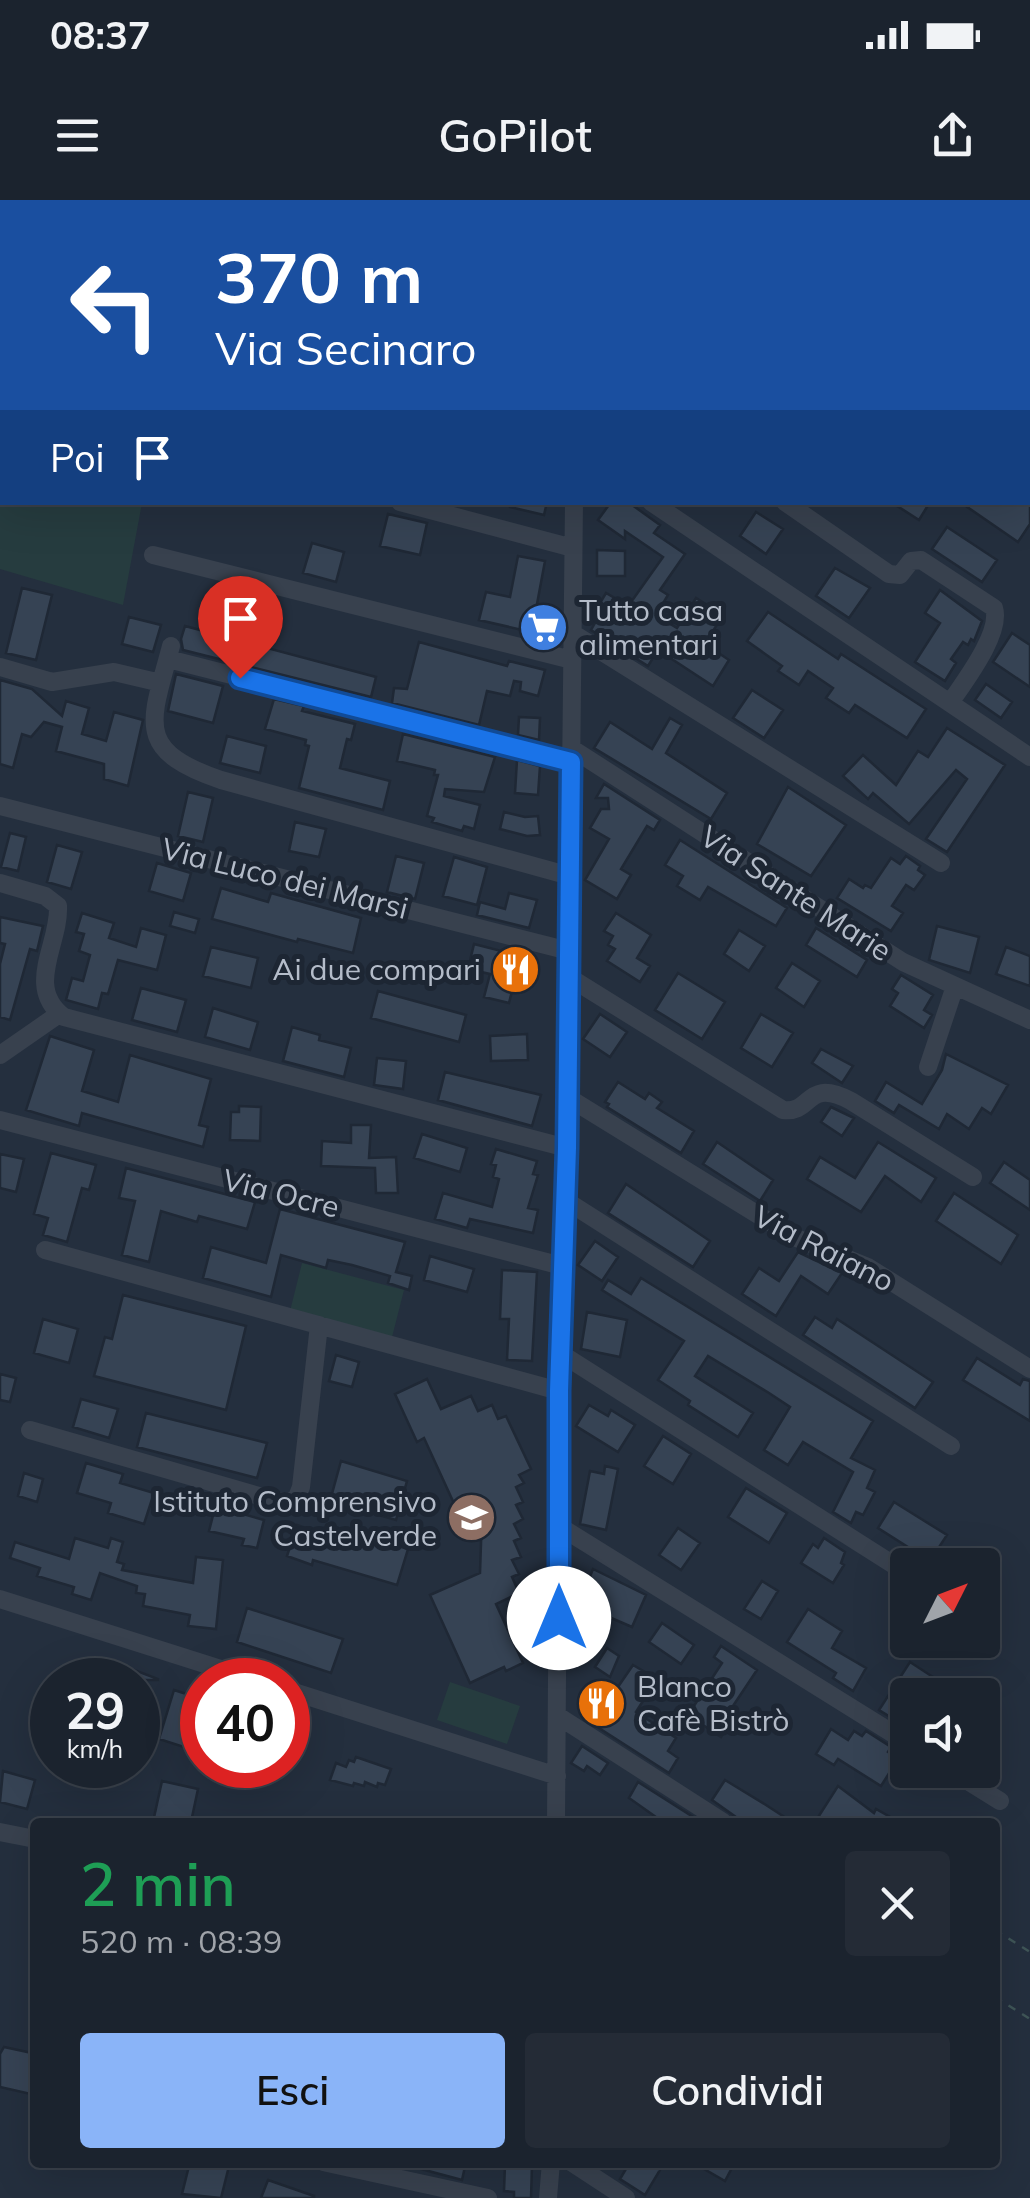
<!DOCTYPE html>
<html lang="it">
<meta charset="utf-8">
<style>
body{margin:0;font-family:Mulish,sans-serif;background:#242b36;color:#f1f3f6;height:100vh;display:flex;flex-direction:column;font-size:38px;white-space:nowrap}
*{box-sizing:border-box;margin:0}
p{font-size:32px;color:#a0a4aa}
.icon{flex:none;width:55px;height:55px;fill:none;stroke:currentColor;stroke-width:2;stroke-linecap:round;stroke-linejoin:round}
.map{position:relative;flex:1;overflow:hidden}
.details{position:absolute;left:30px;top:1618px;width:970px;height:350px;display:flex;flex-direction:column;background:#1b232e;border-radius:10px;box-shadow:0 10px 40px #0002,0 0 0 2px #39404a}
.details>*{flex:none}
.top-card{position:absolute;left:0px;top:0px;width:1030px;height:305px;box-shadow:0 10px 40px #0002,0 0 0 2px #39404a;background:#1a4fa0;color:#fff;overflow:hidden}
.needle{width:65px;rotate:48deg}
.controls{position:absolute;left:890px;top:1348px;display:grid;gap:20px}
.controls a{display:grid;place-items:center;width:110px;height:110px;border-radius:10px;background:#1b232e;box-shadow:0 10px 40px #0002,0 0 0 2px #39404a;font-size:50px}
.speed{position:absolute;left:30px;top:1458px;display:flex;gap:20px;font-size:50px;font-weight:700;text-align:center}
.speed>*{display:grid;place-content:center;width:130px;height:130px;border-radius:50%;background:#1b232e;box-shadow:0 10px 40px #0002,0 0 0 2px #39404a;line-height:1}
.speed small{font-size:25px;font-weight:400}
.speed .limit{border:15px solid #d22;background:#fff;color:#111}
.pin{position:absolute;display:grid;place-items:center;width:85px;height:85px;color:#fff;margin:-102px -42px;border-radius:50% 50% 50% 0;rotate:-45deg;box-shadow:0 0 10px #0007}
.pin .icon{rotate:45deg}
.me{position:absolute;width:110px;margin:-55px;rotate:0deg;stroke-linejoin:round;filter:drop-shadow(0 0 8px #0008)}
.turn{display:flex;align-items:center;gap:35px;height:210px;padding:0 50px;font-size:45px}
.turn .icon{width:130px;height:130px;stroke-width:2.5}
.turn b{display:block;font-size:70px;line-height:85px}
.then{display:flex;align-items:center;height:95px;padding:0 50px;background:#0003;gap:20px;font-size:38px}
.round{display:grid;place-items:center;flex:none;width:105px;height:105px;border-radius:10px;background:#242b36}
.overview{display:flex;align-items:center;justify-content:space-between;height:170px;padding:0 50px}
h1{font-size:60px;font-weight:600;line-height:75px;color:#1e9e55}
.action{display:flex;gap:20px;margin-top:auto;padding:20px 50px}
.action a{flex:1;height:115px;border-radius:10px;background:#8ab4f8;color:#111;font-size:40px;font-weight:600;line-height:115px;text-align:center}
.action a+a{background:#242b36;color:#f1f3f6}
.status{display:flex;justify-content:space-between;align-items:center;height:70px;padding:0 50px;background:#1b232e;direction:ltr}
.status svg{height:28px;fill:currentColor}
header{display:flex;justify-content:space-between;align-items:center;height:130px;padding:0 50px;background:#1b232e;font-size:45px;font-weight:600}
.map>svg:first-child{display:block}
.green{fill:#263c3f}
.building{fill:#364354;stroke:#1f2835;stroke-width:2.5}
.lines{fill:none;stroke-linecap:round;stroke-linejoin:round}
.path{stroke:#3f5557;stroke-width:2.5;stroke-dasharray:8 8;stroke-linecap:butt}
.minor{stroke:#38414e;stroke-width:18}
.route-casing{stroke:#114b97;stroke-width:25}
.route{stroke:#1a73e8;stroke-width:18}
.labels{text-anchor:middle;dominant-baseline:central;stroke-width:10;stroke-linejoin:round;paint-order:stroke}
.poi-label{font-size:30px;fill:#b4bcc9;stroke:#1d2633;text-anchor:start}
.street-label{font-size:30px;fill:#b4bcc9;stroke:#1d2633}
</style>
<div class="status"><b>08:37</b><svg viewBox="0 0 49 12"><path d="M0 12V9h3v3zM5 12V6h3v6zM10 12V3h3v9zM15 12V0h3v12zM26 1h20v11H26zM47 4h2v5h-2z"/></svg></div>
<header><svg class="icon" aria-label="menu" viewBox="0 0 24 24"><path d="M4 6h16M4 12h16M4 18h16"/></svg>GoPilot<svg class="icon" aria-label="share" viewBox="0 0 24 24"><path d="M12 15V3M7 8l5-5 5 5M5 13v7h14v-7"/></svg></header>
<div class="map">
<svg width="1030" height="1998" viewBox="0 0 1030 1998">
<rect width="100%" height="100%" fill="#242f3e"/>
<path class="green" d="M0,29L2,302L142,303L123,405L0,369Z
M302,1063L404,1090L392,1137L290,1111Z
M450,1482L520,1506L507,1544L437,1520Z"/>
<path class="building" d="M510,302H547L544,315L510,307Z
M611,302H628L660,325L654,333L685,354L660,390L668,395L656,415L677,428L696,398L723,415L705,444L729,460L713,486L658,450L648,466L591,430L599,416L594,413L606,393L625,404L624,412L663,357L625,331V339L598,320Z
M891,302H930L919,320Z
M960,302H1030V324L1018,342Z
M756,312L783,329L766,354L740,336Z
M388,314L427,323L420,355L380,346Z
M947,327L997,360L982,382L932,349Z
M312,343L344,352L336,382L303,373Z
M597,350L625,351V376H597Z
M518,356L545,361L537,404L551,407L544,435L479,420L486,392L510,397Z
M835,368L870,388L849,418L816,396Z
M22,388L52,395L36,460L6,453Z
M940,390L982,421L974,441L971,439L968,445L963,442L951,459L956,463L945,481L915,462L940,423L925,413Z
M768,412L838,459L841,454L926,509L907,538L855,505L849,513L826,498L833,488L808,471L799,485L778,471L782,466L747,441Z
M129,417L161,425L153,452L122,444Z
M185,426L376,477L371,497L183,450L181,439Z
M1012,433L1030,445V487L993,462Z
M419,442L507,466L509,461L545,470L538,496L520,491L521,482L514,481L510,496L487,491L479,525L392,503L394,488L407,489Z
M176,474L223,486L213,523L168,511Z
M0,480L32,489L62,516L66,501L89,508L82,534L106,541L114,512L143,520L128,586L104,579V564L56,551L62,527L44,522L31,537L22,534L13,568L0,564Z
M986,484L1012,502L1001,518L975,500Z
M752,490L783,510L764,538L733,518Z
M274,499L304,506L302,511L355,524L351,540L347,539L340,568L390,581L383,610L299,588L309,546L305,545L306,540L265,529Z
M519,517L540,518L539,540L518,535Z
M670,518L682,525L666,553L727,593L711,619L594,548L610,522L652,549Z
M947,528L1005,565L947,652L926,639L967,579L956,570L909,624L873,593L868,599L843,576L863,555L896,585L918,551L928,557Z
M403,534L495,557L484,592L445,589L444,596L480,605L474,629L464,626L462,631L432,622L434,618L427,616L438,575H434L435,570L397,561Z
M227,536L266,546L260,573L220,563Z
M517,560L540,566L538,595L515,593Z
M604,584L660,620L654,630L647,626L621,669L631,675L617,699L585,680L609,639L590,628L601,609H609L608,598H596Z
M788,587L846,625L811,676L757,644Z
M188,592L213,598L203,642L178,636Z
M504,612L525,617L538,616L540,635L527,636L500,629Z
M295,622L326,629L319,657L289,651Z
M10,633L26,637L18,671L1,667Z
M680,640L787,708L776,726L708,687L700,700L677,686L683,676L665,665Z
M57,645L82,652L71,689L47,682Z
M396,656L424,663L415,699L387,692Z
M906,656L920,666L918,670L925,675L914,690L906,685L892,706L903,713L891,731L837,698L849,679L863,688L865,685L871,688L891,658L900,664Z
M454,657L487,667L477,705L443,696Z
M157,663L191,673L183,701L149,691Z
M221,688L268,702L271,693L361,718L353,753L298,739L297,742L212,719Z
M509,693L537,700L529,728L477,715L480,702L505,709Z
M174,712L199,719L195,733L170,726Z
M82,713L114,723L109,738L136,747L141,728L166,735L157,770L118,760L108,794L102,793L98,809L66,800L72,778L83,781L90,755L79,751L84,734L76,732Z
M616,713L651,735L637,758L650,766L640,782L607,761L615,749L608,745L613,736L604,731Z
M0,717L43,726L37,751L30,749L10,820L0,817V764L5,744L0,743Z
M937,726L979,737L970,773L929,760Z
M816,728L867,760L857,777L806,745Z
M739,730L765,746L749,771L724,754Z
M474,744L521,756L509,803L484,797L490,774L468,769Z
M211,747L258,758L251,788L203,776Z
M1006,747L1030,756V786L996,774Z
M792,763L820,781L804,807L776,788Z
M678,773L725,802L702,839L655,810Z
M901,775L933,795L924,810L932,815L924,828L890,806L898,793L892,789Z
M141,788L186,800L177,832L132,820Z
M378,791L466,815L459,842L371,818Z
M213,808L258,822L250,850L205,837Z
M600,814L627,832L610,857L583,839Z
M761,814L793,833L772,867L741,848Z
M292,827L320,835L319,840L351,848L344,877L283,861Z
M527,834L528,860L491,861L490,836Z
M50,836L94,850L82,891L118,902L130,855L211,879L199,925L208,927L203,947L82,913L79,926L26,910Z
M821,849L853,866L842,883L812,863Z
M946,854L1008,885L991,914L982,908L969,929L947,914L939,929L899,905L894,913L875,901L886,882L922,904L942,870Z
M377,858L406,861L403,889L374,885Z
M445,872L541,895L532,926L438,900Z
M618,882L645,899L649,893L662,902L657,908L694,931L681,953L607,907L609,904L605,902Z
M239,906L261,907L260,941L230,940L231,912H239Z
M831,907L854,918L842,936L821,922Z
M351,925H371L369,958L396,957L398,993H376L375,968L321,966L322,941L351,943Z
M422,934L467,948L460,972L414,958Z
M717,942L773,980L760,1001L703,964Z
M878,942L936,978L921,1002L885,976L861,1012L807,979L820,957L855,978Z
M496,949L537,961L533,974L538,975L528,1008L538,1010L533,1033L470,1019L467,1028L435,1019L443,993L492,1007L499,979L493,977L496,965L491,964Z
M51,953L96,965L89,990L82,988L67,1042L43,1035L48,1018L34,1014Z
M0,954L24,959L16,992L0,988Z
M1004,962L1030,980V1010L990,983Z
M126,968L255,1002L247,1029L199,1016L197,1022L161,1011L149,1062L122,1055L135,1001L119,998Z
M626,984L710,1041L693,1067L608,1013Z
M954,993L1018,1035L1001,1064L936,1021Z
M280,1009L405,1042L396,1072L412,1076L409,1090L388,1083L390,1076L352,1065L328,1060L326,1068L281,1055L271,1097L203,1078L211,1047L266,1063Z
M595,1041L618,1057L602,1081L578,1065Z
M798,1052L842,1073L828,1094L801,1076L776,1116L742,1094L759,1068L779,1081Z
M430,1056L474,1069L467,1092L424,1080Z
M502,1070L537,1072L532,1161L507,1160L509,1119H500Z
M641,1078L873,1221L851,1258L875,1270L867,1288L875,1292L863,1315L856,1312L851,1323L833,1312L853,1272L803,1242L788,1265L764,1250L790,1207L769,1193L708,1156L695,1176L753,1213L738,1237L688,1205L690,1201L658,1180L684,1141L602,1090L608,1080L631,1094Z
M123,1095L246,1126L226,1210L94,1176L105,1137L112,1139Z
M587,1112L627,1120L620,1157L581,1149Z
M815,1117L832,1128L837,1119L933,1182L915,1208L803,1135Z
M43,1119L78,1129L69,1163L34,1153Z
M336,1155L359,1162L352,1187L329,1181Z
M977,1158L1020,1185L1023,1179L1030,1181V1221L963,1180Z
M0,1174L16,1178L10,1202L0,1200Z
M427,1179L441,1209L471,1196L478,1211L492,1205L498,1219L506,1216L531,1269L519,1275L524,1283L516,1287L523,1302L516,1305L523,1319L514,1324L521,1338L514,1341L521,1357L512,1360L519,1374L512,1377L519,1393L496,1404L523,1463L506,1471L504,1467L470,1483L430,1395L480,1373L482,1314L463,1323L424,1238L417,1242L395,1194Z
M81,1199L118,1209L109,1238L73,1227Z
M589,1205L608,1216L611,1210L635,1225L618,1252L576,1226Z
M146,1213L267,1243L257,1278L137,1247Z
M663,1236L691,1254L673,1284L644,1266Z
M341,1261L407,1281L396,1320L330,1301Z
M86,1263L123,1274L120,1283L154,1293L144,1324L108,1313L111,1303L77,1293Z
M605,1266L618,1269L606,1330L580,1324L590,1271L604,1274Z
M24,1273L43,1279L37,1302L18,1296Z
M746,1288L787,1313L769,1343L728,1317Z
M217,1300L234,1304L232,1311L264,1320L257,1348L242,1345L244,1339L209,1331Z
M894,1302L947,1335L930,1361L878,1328Z
M297,1325L340,1340L343,1329L408,1349L397,1385L313,1360L312,1365L287,1356Z
M678,1328L700,1343L681,1370L659,1355Z
M75,1338L108,1348L111,1338L123,1342L117,1362L124,1364L122,1370L193,1383L196,1357L223,1360L216,1429L188,1426L190,1415L143,1406L145,1394L136,1393L137,1386L100,1373L91,1400L72,1394L74,1387L37,1376L40,1368L10,1358L15,1342L69,1359Z
M824,1338L845,1352L841,1363L844,1365L833,1383L801,1363L813,1344L818,1348Z
M593,1369L646,1395L632,1427L579,1404Z
M762,1381L778,1391L761,1419L744,1409Z
M247,1408L343,1439L331,1473L237,1442Z
M808,1409L842,1431L832,1448L866,1468L853,1491L833,1478L836,1473L787,1442Z
M662,1423L694,1445L681,1464L649,1442Z
M721,1446L757,1470L729,1512L735,1516L721,1537L688,1515L722,1463L714,1457Z
M607,1448L619,1456L610,1477L595,1467Z
M108,1460L158,1479V1480H100Z
M910,1462L936,1479L925,1495H908L905,1526L879,1510Z
M633,1465L657,1479L636,1512L676,1538L668,1551L678,1558L669,1573L588,1521L601,1501L607,1503Z
M174,1490L202,1499V1510L190,1549L159,1539Z
M831,1529L848,1540L854,1531L862,1536L866,1531L891,1547L888,1552L898,1559L881,1586L838,1559L834,1565L816,1554Z
M582,1546L608,1563L600,1575L587,1566L584,1571L571,1563Z
M356,1557L391,1569L385,1585L378,1583L377,1587L365,1582L364,1586L354,1583L353,1586L330,1580L336,1563L346,1567L349,1560L354,1562Z
M3,1571L35,1580L27,1609L0,1602Z
M725,1580L766,1605L792,1622H743L712,1600Z
M162,1581L198,1589L191,1622H153Z
M638,1582L701,1622H663L629,1598Z
M838,1586L874,1613L876,1609L899,1622H815Z
M4,1847L32,1853L30,1861L35,1862V1895L0,1887V1854Z
M190,1962H230L221,1998L182,1994Z
M395,1962H466L462,1980Z
M630,1962H647L660,1970L645,1995L620,1979Z
M692,1962H735L725,1981Z
M505,1964L532,1965L531,1998H514V1992L504,1991Z
M268,1980L314,1996V1998H261Z"/>
<g class="lines">
<path class="path" d="M995,1730L1030,1752
M995,1797L1030,1819"/>
<path class="minor" d="M142,0L151,2
M898,0L902,2
M576,2V0
M916,2L917,0
M999,2L1000,0
M1028,85L1030,87
M1028,127L1030,123
M1028,217L1030,218
M400,302L573,348
M651,302L1030,557
M785,302L889,374L900,375L911,361L921,360L994,408C1002,433 964,482 950,503
M153,355L572,460
M572,433L941,663
M171,446C151,522 133,550 221,580L570,676
M168,459L571,561
M0,467L52,482L114,472L161,483
M571,548L903,762L1030,820
M0,606L569,751
M0,683L45,696L58,706C60,744 24,787 64,817L567,948
M569,777L783,910C813,914 805,877 851,901L973,977
M0,855L59,814
M928,867L955,786
M567,897L794,1037L868,1067L1030,1169
M0,920L562,1066
M565,1000L951,1246
M45,1050L559,1191
M560,1153L908,1374
M30,1230L276,1301L291,1302L297,1297L301,1287L319,1125
M559,1326L908,1543
M0,1399L255,1480
M982,1423L987,1426
M288,1490L557,1576
M558,1516L723,1622
M950,1570L1000,1601
M556,1622L559,1191L567,948L574,302
M0,1632L35,1639
M323,1962L488,1998
M571,1962L626,1998
M548,1998L551,1962"/>
</g>
<g class="lines">
<defs>
<path id="route" d="M240,478L571,562L567,948L559,1191V1418"/>
</defs>
<use href="#route" class="route-casing"/>
<use href="#route" class="route"/>
</g>
<defs>
<symbol id="supermarket-disc" viewBox="-11 -11 22 22"><circle r="9.5" fill="#3f7fe0" stroke="#1d2633"/><path d="M-6-5.5h2.5l.6 2H6L4.5 2H-2.5L-4.4-4H-6ZM-1.5 3.2a1.3 1.3 0 1 0 .1 0ZM3 3.2a1.3 1.3 0 1 0 .1 0Z" fill="#fff"/></symbol>
<symbol id="restaurant-disc" viewBox="-11 -11 22 22"><circle r="9.5" fill="#e8710a" stroke="#1d2633"/><path d="M-5-6h1v4h1v-4h1v4h1v-4h1v5L-1.5 .5V6h-2V.5L-5-1ZM5-6V6H3V1.5H1.5Q1.5-4 5-6Z" fill="#fff"/></symbol>
<symbol id="school-disc" viewBox="-11 -11 22 22"><circle r="9.5" fill="#8d6e63" stroke="#1d2633"/><path d="M0-5L7-2L0 1L-7-2ZM-4 1L0 2.5L4 1V4Q0 6-4 4Z" fill="#fff"/></symbol>
</defs>
<g fill-rule="evenodd">
<use href="#supermarket-disc" x="516" y="400" width="55" height="55"/>
<use href="#restaurant-disc" x="488" y="742" width="55" height="55"/>
<use href="#school-disc" x="444" y="1290" width="55" height="55"/>
<use href="#restaurant-disc" x="574" y="1476" width="55" height="55"/>
</g>
<g class="labels">
<g class="poi-label">
<text x="579" y="410">Tutto casa<tspan x="579" dy="34">alimentari</tspan></text>
<text x="481" y="769" text-anchor="end">Ai due compari</text>
<text x="437" y="1301" text-anchor="end">Istituto Comprensivo<tspan x="437" dy="34">Castelverde</tspan></text>
<text x="637" y="1486">Blanco<tspan x="637" dy="34">Cafè Bistrò</tspan></text>
</g>
<g class="street-label">
<text transform="translate(285 678) rotate(14)">Via Luco dei Marsi</text>
<text transform="translate(796 693) rotate(33)">Via Sante Marie</text>
<text transform="translate(281 993) rotate(14)">Via Ocre</text>
<text transform="translate(824 1048) rotate(27)">Via Raiano</text>
</g>
</g>
</svg>
<div class="controls">
<a><svg class="needle" viewBox="-14 -14 28 28"><path d="M0-13l5 13h-10z" fill="#e53935"/><path d="M0 13l5-13h-10z" fill="#a0a4aa"/></svg></a>
<a><svg class="icon" aria-label="sound" viewBox="0 0 24 24"><path d="M4 9h4l5-4v14l-5-4H4zM17 9q2 3 0 6"/></svg></a>
</div>
<div class="speed"><div>29<small>km/h</small></div><div class="limit">40</div></div>
<div class="pin" style="left:240px;top:478px;background:#d93025"><svg class="icon" aria-label="arrive" viewBox="0 0 24 24"><path d="M6 21V4h12l-3 4 3 4H6"/></svg></div>
<svg class="me" style="left:559px;top:1418px" viewBox="-20 -20 40 40"><circle r="19" fill="#fff"/><path d="M0-13L10 11 0 6-10 11z" fill="#1a73e8"/></svg>
<div class="top-card">
<div class="turn"><svg class="icon" aria-label="left" viewBox="0 0 24 24"><path d="M17 20v-9H6M10 6l-5 5 5 5"/></svg><div><b>370 m</b>Via Secinaro</div></div>
<div class="then">Poi<svg class="icon" aria-label="arrive" viewBox="0 0 24 24"><path d="M6 21V4h12l-3 4 3 4H6"/></svg></div>
</div>
<section class="details">
<div class="overview"><div><h1>2 min</h1><p>520 m · 08:39</p></div><a class="round"><svg class="icon" aria-label="close" viewBox="0 0 24 24"><path d="M6 6l12 12M18 6L6 18"/></svg></a></div>
<div class="action"><a>Esci</a><a>Condividi</a></div>
</section>
</div>
